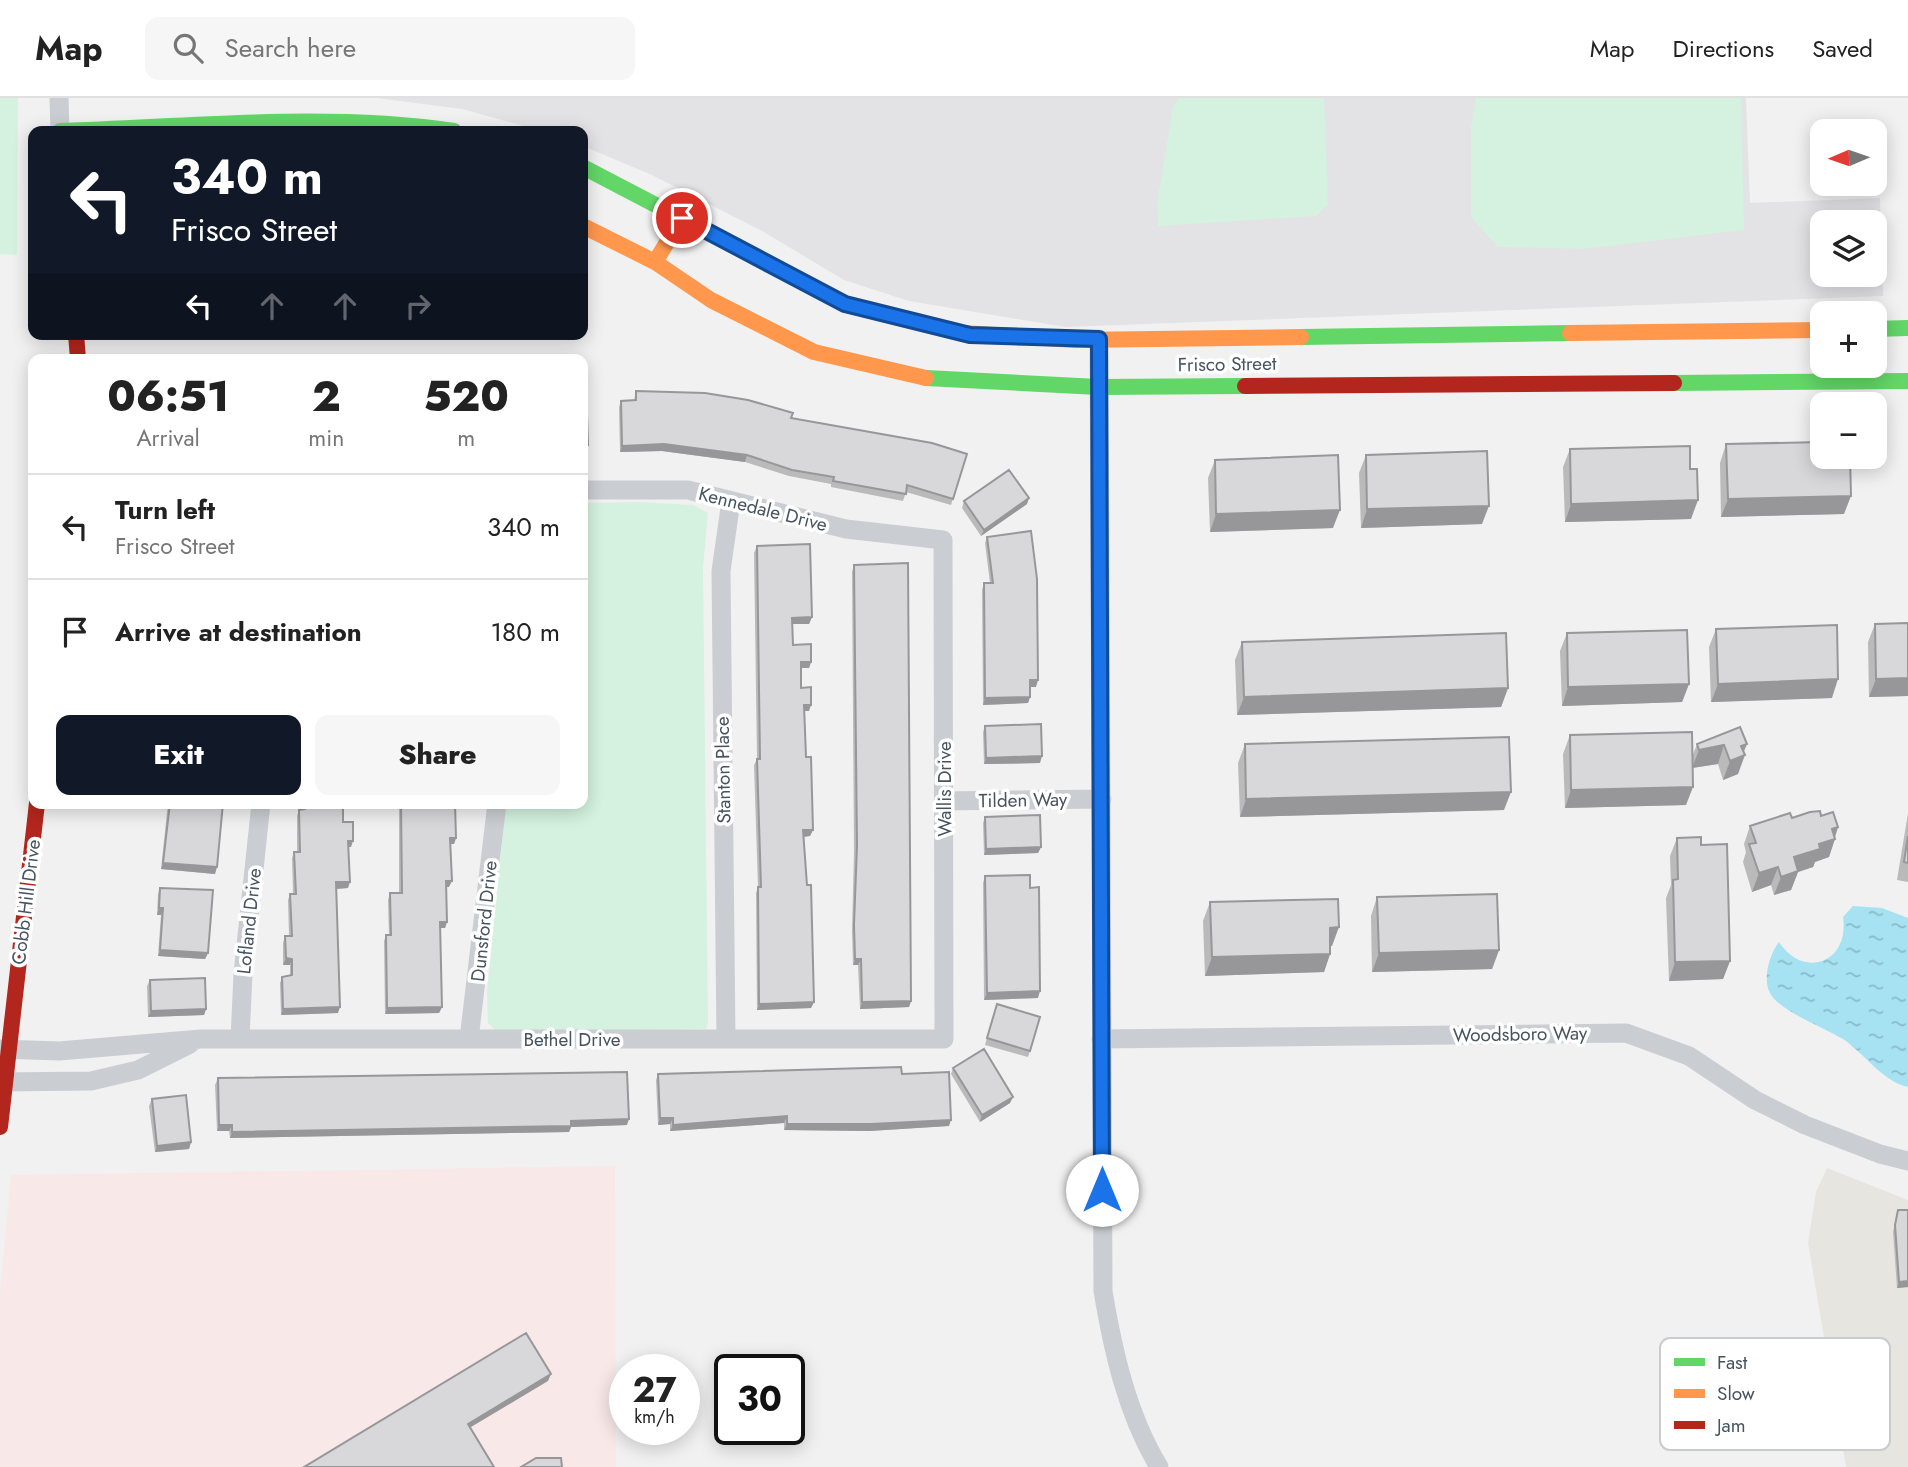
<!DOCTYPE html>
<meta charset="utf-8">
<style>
body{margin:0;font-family:Jost,sans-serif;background:#f6f6f6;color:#222;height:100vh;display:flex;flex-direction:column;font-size:26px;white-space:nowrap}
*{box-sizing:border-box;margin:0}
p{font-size:23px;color:#767676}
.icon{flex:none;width:38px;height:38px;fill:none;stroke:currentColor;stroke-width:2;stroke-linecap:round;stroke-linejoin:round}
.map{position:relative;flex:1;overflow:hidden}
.panel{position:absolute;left:28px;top:256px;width:560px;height:455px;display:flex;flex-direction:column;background:#fff;border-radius:14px;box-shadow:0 4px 18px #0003}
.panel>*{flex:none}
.guide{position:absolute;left:28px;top:28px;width:560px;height:214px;border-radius:14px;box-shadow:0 4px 18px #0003;background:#111827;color:#fff;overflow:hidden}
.needle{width:46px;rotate:268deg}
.tools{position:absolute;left:1810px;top:21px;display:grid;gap:14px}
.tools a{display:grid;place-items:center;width:77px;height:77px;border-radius:14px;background:#fff;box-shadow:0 4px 18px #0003;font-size:35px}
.speed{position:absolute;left:609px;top:1256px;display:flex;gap:14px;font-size:35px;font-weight:700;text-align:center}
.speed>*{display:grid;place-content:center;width:91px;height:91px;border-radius:50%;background:#fff;box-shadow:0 4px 18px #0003;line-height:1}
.speed small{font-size:18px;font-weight:400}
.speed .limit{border:4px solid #111;border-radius:10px;background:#fff;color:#111}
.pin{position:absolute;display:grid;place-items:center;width:60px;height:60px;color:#fff;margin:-30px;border:4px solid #fff;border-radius:50%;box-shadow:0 2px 7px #0007}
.me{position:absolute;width:77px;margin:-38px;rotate:0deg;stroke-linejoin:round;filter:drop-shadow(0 0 5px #0008)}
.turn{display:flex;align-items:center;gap:24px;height:147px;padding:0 28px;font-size:32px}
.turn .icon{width:91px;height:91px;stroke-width:2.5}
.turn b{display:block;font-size:49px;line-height:60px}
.lanes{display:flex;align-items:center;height:66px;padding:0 28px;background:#0003;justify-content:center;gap:35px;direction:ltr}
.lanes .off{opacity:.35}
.eta{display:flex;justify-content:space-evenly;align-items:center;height:119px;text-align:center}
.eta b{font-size:42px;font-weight:800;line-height:49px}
.button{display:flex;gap:14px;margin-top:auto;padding:14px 28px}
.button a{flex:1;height:80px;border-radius:14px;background:#111827;color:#fff;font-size:28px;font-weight:800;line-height:80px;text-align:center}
.button a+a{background:#f6f6f6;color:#222}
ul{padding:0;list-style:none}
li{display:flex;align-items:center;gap:21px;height:105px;padding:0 28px;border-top:2px solid #e0e0e0}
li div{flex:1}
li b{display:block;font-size:26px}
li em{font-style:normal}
header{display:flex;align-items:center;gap:42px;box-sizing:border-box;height:98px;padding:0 35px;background:#fff;border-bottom:2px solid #e0e0e0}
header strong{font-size:33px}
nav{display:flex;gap:38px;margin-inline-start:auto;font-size:24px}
.search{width:490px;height:63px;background:#f6f6f6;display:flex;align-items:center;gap:18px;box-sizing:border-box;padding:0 24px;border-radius:14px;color:#767676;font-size:26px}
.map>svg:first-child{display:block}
.commercial{fill:#e7e5df}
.education{fill:#e3e2e4;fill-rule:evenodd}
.medical{fill:#f8e9e8}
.green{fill:#d4f2df}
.water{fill:url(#water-ripples)}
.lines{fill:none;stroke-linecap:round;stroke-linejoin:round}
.street{stroke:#cacdd1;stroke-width:19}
.fast{stroke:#63d668;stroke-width:16}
.slow{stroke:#ff974d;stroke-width:16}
.jam{stroke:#b3261e;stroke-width:16}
.wall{fill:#bababb}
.shaded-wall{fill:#979799}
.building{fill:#d8d8da;stroke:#979799;stroke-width:2}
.route-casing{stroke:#114b97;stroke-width:18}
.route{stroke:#1a73e8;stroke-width:12}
.labels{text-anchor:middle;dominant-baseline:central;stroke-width:7;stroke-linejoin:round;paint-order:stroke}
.street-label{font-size:19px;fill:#475460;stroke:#fff}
.key{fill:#fff;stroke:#c8cccf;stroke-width:2}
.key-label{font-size:19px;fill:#475460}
</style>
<header>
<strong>Map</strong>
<div class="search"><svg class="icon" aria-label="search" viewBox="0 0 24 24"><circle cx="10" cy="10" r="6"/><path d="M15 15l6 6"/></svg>Search here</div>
<nav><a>Map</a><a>Directions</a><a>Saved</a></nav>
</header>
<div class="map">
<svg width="1908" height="1369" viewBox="0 0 1908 1369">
<defs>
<pattern id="water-ripples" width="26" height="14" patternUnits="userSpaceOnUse" patternTransform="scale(1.75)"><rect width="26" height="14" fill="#a6e2f2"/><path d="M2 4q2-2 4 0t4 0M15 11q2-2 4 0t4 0" fill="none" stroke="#89bac7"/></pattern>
</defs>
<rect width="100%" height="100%" fill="#f2f1f1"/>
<path class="commercial" d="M1827,1070L1908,1102V1369H1846L1808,1145L1816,1094Z"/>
<path class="education" d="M377,0H1746L1750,105L1880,100L1883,198L1065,229L909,203L844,182L762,133L652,77L583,48V33H541L462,11ZM1822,124H1874V177H1822Z"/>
<path class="medical" d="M615,1068L616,1369H0V1193L11,1077Z"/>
<path class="green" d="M0,0H18L17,157L0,156Z
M1179,0H1324L1328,106L1316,118L1158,128L1157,105L1173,8Z
M1476,0H1741L1744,132L1583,151L1498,149L1471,119V29Z
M639,404L693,407L708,415L703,470L708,924L706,931L497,934L488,925L487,894L506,705H583V405Z"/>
<path class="water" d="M1853,808L1882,810L1908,820V989C1883,984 1864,955 1843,941C1825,930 1779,913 1770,895C1762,881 1770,855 1779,844C1804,882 1850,864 1843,819Z"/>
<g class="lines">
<path class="street" d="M59,0L60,32
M1099,241L1103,1193C1113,1253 1127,1316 1159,1369
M943,703L1102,701
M240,941L243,876L261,705
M469,941L497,705
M726,941L721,473L731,403
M1101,941L1626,935L1689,958L1755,1002L1805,1027L1880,1056L1908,1063
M0,951L59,953L201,941H944L943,442L846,431L688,392H583
M0,984L91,983L138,972L190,946"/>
<path class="fast" d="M60,33C190,29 324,14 454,33
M583,69L845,206L962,235
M1874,231L1908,230
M1301,239L1570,235
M926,280L1098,289L1245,288
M1674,285L1908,283"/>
<path class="slow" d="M583,128L655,164L711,202L814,254L926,280
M655,164L682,120
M962,235L1075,242L1301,239
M1570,235L1822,232"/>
<path class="jam" d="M76,236L78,261
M1245,288L1674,285
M0,1029L37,705"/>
</g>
<path class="wall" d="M636,293L791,320L967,356L951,407L906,394L903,403L831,389V386L789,378L745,364L662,353L620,354L619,309L621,303L634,302Z
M1726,346L1844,416L1721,419L1720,365Z
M1570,351L1691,421L1565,424L1563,369Z
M1366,357L1482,426L1361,430L1359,375Z
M1215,362L1333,430L1210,434L1208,380Z
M964,403L1027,406L981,438L962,410Z
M987,439L1036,589H1030V599L1028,605L983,607L982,492L984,485H990L985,445Z
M757,448L812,519L809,526H792L793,547L811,564L809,570H801V590L809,613H804L806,659L813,732L810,738L804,739L814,904L811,910L757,912L756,795L758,789L754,667L757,661L754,455Z
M854,467L911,903L909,909L860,911L858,867H853L852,833L854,754L852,474Z
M1908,525V598L1869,599L1868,544L1875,526Z
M1716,531L1832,600L1711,604L1709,549Z
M1567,535L1689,586L1682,604L1562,608L1560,553Z
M1242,544L1508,590L1501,609L1237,617L1235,562Z
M985,628L1040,665L984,666L983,634Z
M1740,629L1744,655L1738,676L1723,682L1718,666L1692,670L1686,707L1565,710L1563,656L1570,637L1692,659L1697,646Z
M1245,646L1504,712L1240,719L1238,665Z
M168,705H223L215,776L161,771Z
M302,705H346H343V724L351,749H349L348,790L336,791L338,915L281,917L280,885L282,879L290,877V867H283V845L285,838H289L288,802L290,796H293L292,760L294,754H297V718L299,712H302Z
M399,705H455L456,740L454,746H450L449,789H446L447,824L445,830H440L442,909L439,915L385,916L384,843L386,837H389L388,802L390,795H399Z
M1908,715V784L1897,782Z
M1821,718L1838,729L1829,759L1815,764L1813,769L1798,774L1791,792L1774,797L1771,787L1752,794L1743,764L1746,754L1744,746L1750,728L1792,720Z
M985,719L1041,749L1038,755L984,757L983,725Z
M1677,740L1701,747L1730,863L1723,881L1669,883L1666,800L1671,787L1670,758Z
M985,778L1030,790L1038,900L984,902L983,785Z
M160,790L208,855L205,861L158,858L161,817H157L158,796Z
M1377,799L1499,852L1492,871L1372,874L1371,818Z
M1210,804L1332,848H1330V856L1324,874L1205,878L1203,823Z
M150,882L206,911L204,917L148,919L147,888Z
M995,912L1030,953L1028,959L985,947Z
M953,970L1010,1005L980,1024L951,976Z
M658,976H902L949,1028L869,1033L784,1032V1025L670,1033V1026L658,1027L656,982Z
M218,980L627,1027L571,1029L569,1034L230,1040L229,1033H217L215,987Z
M152,1001L191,1044L189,1051L155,1054L149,1008Z
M1898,1112H1908V1189L1897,1190L1893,1134Z"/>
<path class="shaded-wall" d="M664,346L747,357L745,364L662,353L620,354L622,348Z
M583,347H588L586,354H583Z
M1851,398L1844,416L1721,419L1728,401Z
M1029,400L1027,406L981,438L984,432Z
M1698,402L1691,421L1565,424L1571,406Z
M1489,408L1482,426L1361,430L1367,411Z
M1340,412L1333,430L1210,434L1216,416Z
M812,519L809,526H790L792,520Z
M801,564H811L809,570H798Z
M1908,580V598L1869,599L1876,581Z
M1838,581L1832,600L1711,604L1718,586Z
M1030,582H1038L1036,589H1028Z
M1689,586L1682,604L1562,608L1568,589Z
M1508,590L1501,609L1237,617L1244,599Z
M1030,599L1028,605L983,607L985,600Z
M804,607H811L809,613H802Z
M1747,646L1742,658L1745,657L1738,676L1723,682L1730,663L1741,648Z
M1724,647L1718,666L1692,670L1699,652Z
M1042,658L1040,665L984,666L986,660Z
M1693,689L1686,707L1565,710L1571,692Z
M1511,694L1504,712L1240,719L1246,701Z
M1838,729L1834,742L1835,741L1829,759L1815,764L1813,769L1798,774L1791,792L1774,797L1781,779L1794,759L1819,746L1832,731Z
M803,732H813L810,738L801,739Z
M450,740H456L454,746H448Z
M348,743H353L351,749H346Z
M1041,749L1038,755L984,757L986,751Z
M163,765L217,769L215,776L161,771Z
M1778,769L1771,787L1752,794L1759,775Z
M446,783H452L449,789H443Z
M336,784H350L348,790L334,791Z
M159,810H163L161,817H157Z
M440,824H447L445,830H438Z
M1339,829L1332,848H1323L1330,830Z
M160,852L208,855L205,861L158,858Z
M1499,852L1492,871L1372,874L1379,855Z
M1330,856L1324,874L1205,878L1212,859Z
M286,860L292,861L290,867H283Z
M855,861H861L858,867H853Z
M1730,863L1723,881L1669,883L1675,864Z
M1040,893L1038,900L984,902L987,895Z
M911,903L909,909L860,911L862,904Z
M814,904L811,910L757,912L759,906Z
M340,909L338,915L281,917L283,911Z
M442,909L439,915L385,916L387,910Z
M206,911L204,917L148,919L151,913Z
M1013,999L1010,1005L980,1024L982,1017Z
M787,1018L784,1025L670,1033L673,1027Z
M660,1020H673L670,1026L658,1027Z
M629,1021L627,1027L571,1029L569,1034L230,1040L232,1034Z
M951,1022L949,1028L869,1033L784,1032L787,1026Z
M219,1027H232L229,1033H217Z
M191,1044L189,1051L155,1054L157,1048Z
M1908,1183V1189L1897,1190L1899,1184Z
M551,1276L548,1283L466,1332L468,1326Z"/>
<path class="building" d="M636,293L705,295L748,302L793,315L791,320L932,345L967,356L953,401L907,387L906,396L833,383L834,379L792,372L747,357L664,346L622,348L621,303L636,302Z
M583,317H587L588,347H583Z
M1822,344V359H1850L1851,398L1728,401L1726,346Z
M1690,348V371H1697L1698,402L1571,406L1570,351Z
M1487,353L1489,408L1367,411L1366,357Z
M1338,357L1340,412L1216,416L1215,362Z
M1009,372L1029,400L984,432L964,403Z
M1031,433L1037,481L1038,582H1030V599L985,600L984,485H993L987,439Z
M810,446L812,519L792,520L793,547L811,546V564H801V590L811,589V607H804L806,659H811L813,732H803L807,787H811L814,904L759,906L758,789H761L757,661H760L757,448Z
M908,465L911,903L862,904L861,861H855L854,827L857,748L854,467Z
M1908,525V580L1876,581L1875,526Z
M1837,527L1838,581L1718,586L1716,531Z
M1687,532L1689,586L1568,589L1567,535Z
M1506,535L1508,590L1244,599L1242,544Z
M1041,626L1042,658L986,660L985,628Z
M1740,629L1747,646L1741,648L1745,657L1730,663L1724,647L1699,652L1697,646Z
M1692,634L1693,689L1571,692L1570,637Z
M1509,639L1511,694L1246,701L1245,646Z
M170,705H223L217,769L163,765Z
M305,705H343V724H353V743H348L350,784H336L340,909L283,911L282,879L292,877V861L286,860L285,838H292L290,796H296L294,754H300L299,712L305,711Z
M401,705H455L456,740H450L452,783H446L447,824H440L442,909L387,910L386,837H391L390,795H402Z
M1820,713L1821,718L1833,714L1838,729L1832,731L1835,741L1819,746L1820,751L1794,759L1798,773L1781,779L1778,769L1759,775L1749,746L1756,745L1750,728L1790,715L1792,720L1810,714Z
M1040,717L1041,749L986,751L985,719Z
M1908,738V765L1904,764Z
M1701,739V747L1727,746L1730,863L1675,864L1673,782L1678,781L1677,740Z
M1030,777V790L1039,789L1040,893L987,895L985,778Z
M160,790L213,792L208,855L160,852L163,810H159Z
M1497,796L1499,852L1379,855L1377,799Z
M1338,801L1339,829L1330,830V856L1212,859L1210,804Z
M205,880L206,911L151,913L150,882Z
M997,906L1040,919L1030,953L987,940Z
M984,951L1013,999L982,1017L953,970Z
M901,969L902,976L949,974L951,1022L871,1026H787V1018L673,1027V1020H660L658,976Z
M627,974L629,1021L571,1023V1028L232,1034V1027H219L218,980Z
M186,997L191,1044L157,1048L152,1001Z
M1898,1112H1908V1183L1899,1184L1895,1127Z
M526,1235L551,1276L468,1326L494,1369H304Z
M536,1360H561L562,1369H521Z"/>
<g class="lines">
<defs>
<path id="route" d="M682,120L845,206L970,237L1099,241L1102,1092"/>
</defs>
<use href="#route" class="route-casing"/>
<use href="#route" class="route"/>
</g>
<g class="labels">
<g class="street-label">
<text transform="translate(1227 266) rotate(-1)">Frisco Street</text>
<text transform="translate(763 411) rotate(14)">Kennedale Drive</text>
<text transform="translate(723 672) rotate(-91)">Stanton Place</text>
<text transform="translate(944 691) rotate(-90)">Wallis Drive</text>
<text transform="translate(1023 702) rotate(-1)">Tilden Way</text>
<text transform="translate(26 804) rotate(-83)">Cobb Hill Drive</text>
<text transform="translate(249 823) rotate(-84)">Lofland Drive</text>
<text transform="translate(484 823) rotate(-84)">Dunsford Drive</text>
<text transform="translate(1520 936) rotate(-1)">Woodsboro Way</text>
<text x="572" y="941">Bethel Drive</text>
</g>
</g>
<rect x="1660" y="1240" width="230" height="112" rx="10" class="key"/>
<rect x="1674" y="1260" width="31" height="8" fill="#63d668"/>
<rect x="1674" y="1291" width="31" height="9" fill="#ff974d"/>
<rect x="1674" y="1323" width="31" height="8" fill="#b3261e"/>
<g class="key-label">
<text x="1717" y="1271">Fast</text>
<text x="1717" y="1302">Slow</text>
<text x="1717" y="1334">Jam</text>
</g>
</svg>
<div class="tools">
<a><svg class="needle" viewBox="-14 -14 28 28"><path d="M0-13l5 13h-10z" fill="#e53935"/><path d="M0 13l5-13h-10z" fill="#767676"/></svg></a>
<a><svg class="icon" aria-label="layers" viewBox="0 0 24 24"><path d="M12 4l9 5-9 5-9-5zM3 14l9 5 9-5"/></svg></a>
<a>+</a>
<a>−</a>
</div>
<div class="speed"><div>27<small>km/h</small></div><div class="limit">30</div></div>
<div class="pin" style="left:682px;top:120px;background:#d93025"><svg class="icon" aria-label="arrive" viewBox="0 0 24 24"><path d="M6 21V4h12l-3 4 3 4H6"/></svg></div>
<svg class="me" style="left:1102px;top:1092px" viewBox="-20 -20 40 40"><circle r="19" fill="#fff"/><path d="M0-13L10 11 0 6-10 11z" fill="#1a73e8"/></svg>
<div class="guide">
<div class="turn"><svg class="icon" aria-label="left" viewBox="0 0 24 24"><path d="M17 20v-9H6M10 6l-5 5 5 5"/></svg><div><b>340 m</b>Frisco Street</div></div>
<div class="lanes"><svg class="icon" aria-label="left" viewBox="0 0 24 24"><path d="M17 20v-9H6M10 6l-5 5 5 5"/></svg><svg class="icon off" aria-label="ahead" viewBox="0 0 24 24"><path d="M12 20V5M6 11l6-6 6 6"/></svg><svg class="icon off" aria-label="ahead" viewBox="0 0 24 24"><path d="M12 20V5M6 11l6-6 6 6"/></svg><svg class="icon off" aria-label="right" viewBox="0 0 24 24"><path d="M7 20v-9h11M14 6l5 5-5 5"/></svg></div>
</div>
<section class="panel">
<div class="eta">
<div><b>06:51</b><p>Arrival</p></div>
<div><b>2</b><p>min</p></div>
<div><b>520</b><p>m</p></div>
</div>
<ul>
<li><svg class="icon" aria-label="left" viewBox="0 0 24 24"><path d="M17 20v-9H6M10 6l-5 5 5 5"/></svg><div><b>Turn left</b><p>Frisco Street</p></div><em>340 m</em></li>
<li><svg class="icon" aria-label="arrive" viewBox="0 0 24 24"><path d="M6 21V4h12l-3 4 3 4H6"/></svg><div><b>Arrive at destination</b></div><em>180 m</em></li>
</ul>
<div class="button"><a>Exit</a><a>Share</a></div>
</section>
</div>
